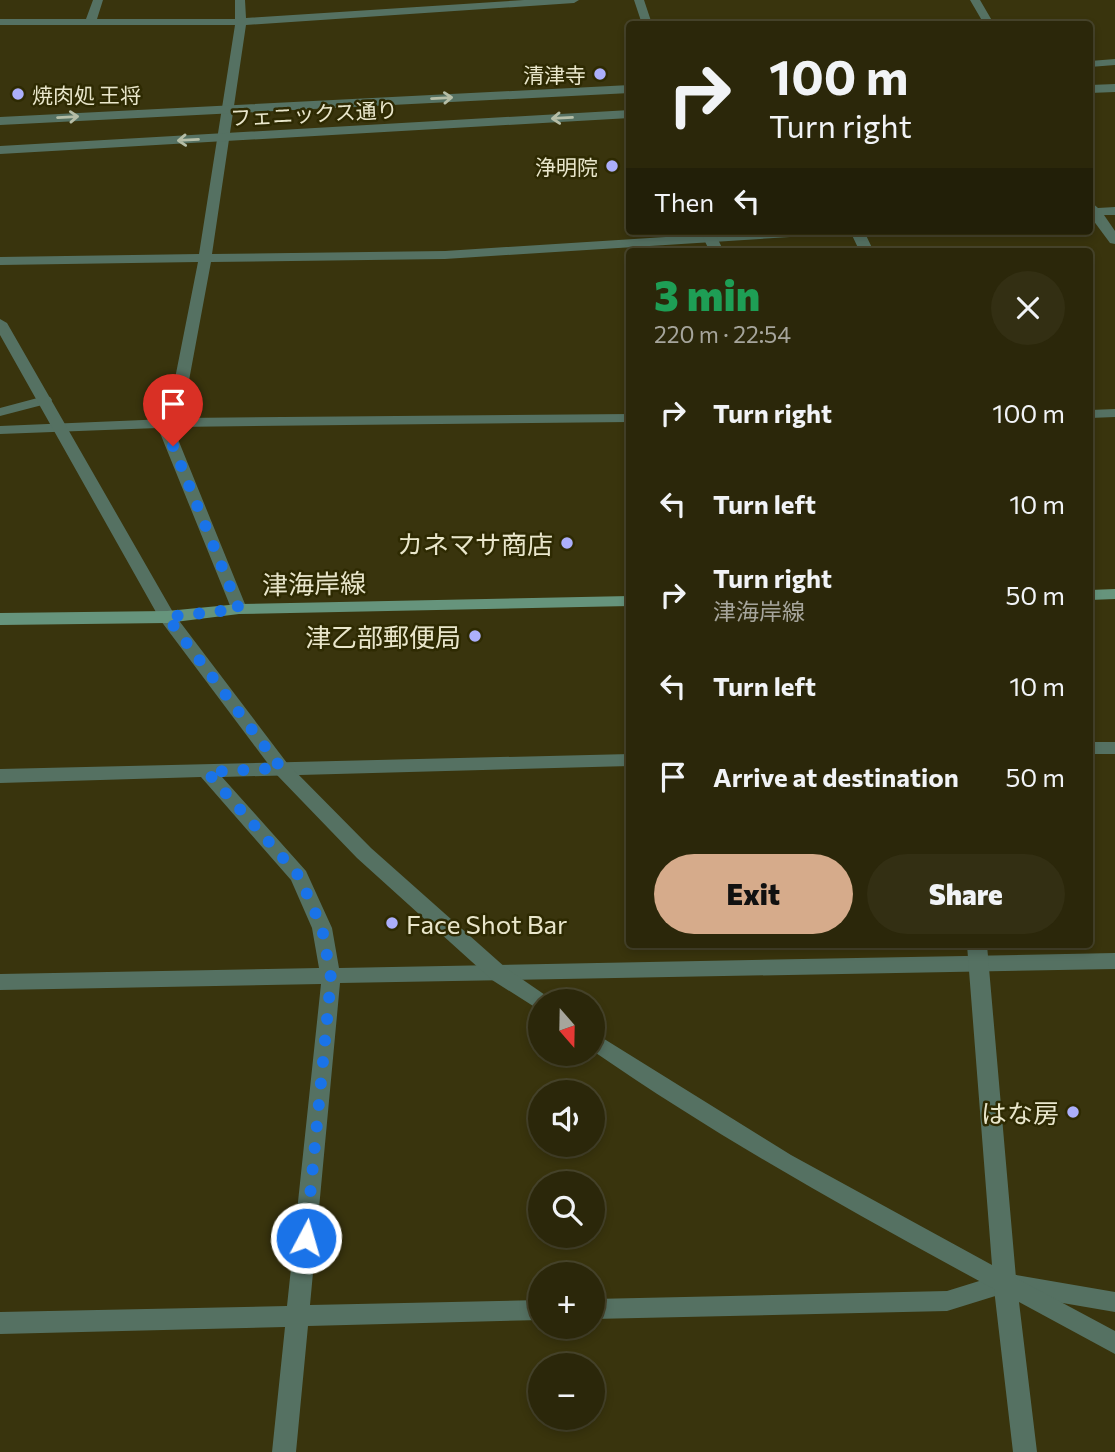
<!DOCTYPE html>
<meta charset="utf-8">
<style>
body{margin:0;font-family:Commissioner,"Noto Sans JP",sans-serif;background:#332f13;color:#f1f3f6;height:100vh;display:flex;flex-direction:column;font-size:26px;white-space:nowrap}
*{box-sizing:border-box;margin:0}
p{font-size:23px;color:#a6a59c}
.icon{flex:none;width:38px;height:38px;fill:none;stroke:currentColor;stroke-width:2;stroke-linecap:round;stroke-linejoin:round}
.map{position:relative;flex:1;overflow:hidden}
.details{position:absolute;left:626px;top:248px;width:467px;height:700px;display:flex;flex-direction:column;background:#2b270a;border-radius:7px;box-shadow:0 4px 10px #0003,0 0 0 2px #47442b}
.details>*{flex:none}
.hud{position:absolute;left:626px;top:21px;width:467px;height:214px;border-radius:7px;box-shadow:0 4px 10px #0003,0 0 0 2px #47442b;background:#2b270a;color:#f1f3f6;overflow:hidden}
.needle{width:46px;rotate:160deg}
.tools{position:absolute;left:528px;top:989px;display:grid;gap:14px}
.tools a{display:grid;place-items:center;width:77px;height:77px;border-radius:50%;background:#2b270a;box-shadow:0 4px 10px #0003,0 0 0 2px #47442b;font-size:35px}
.pin{position:absolute;display:grid;place-items:center;width:60px;height:60px;color:#fff;margin:-72px -30px;border-radius:50% 50% 50% 0;rotate:-45deg;box-shadow:0 0 7px #0007}
.pin .icon{rotate:45deg}
.me{position:absolute;width:77px;margin:-38px;rotate:6deg;stroke-linejoin:round;filter:drop-shadow(0 0 5px #0008)}
.turn{display:flex;align-items:center;gap:24px;height:147px;padding:0 28px;font-size:32px}
.turn .icon{width:91px;height:91px;stroke-width:2.5}
.turn b{display:block;font-size:49px;line-height:60px}
.then{display:flex;align-items:center;height:66px;padding:0 28px;background:#0003;gap:14px;font-size:26px}
.round{display:grid;place-items:center;flex:none;width:74px;height:74px;border-radius:37px;background:#332f13}
.summary{display:flex;align-items:center;justify-content:space-between;height:119px;padding:0 28px}
h1{font-size:42px;font-weight:800;line-height:52px;color:#1e9e55}
.button{display:flex;gap:14px;margin-top:auto;padding:14px 28px}
.button a{flex:1;height:80px;border-radius:42px;background:#d6ab8b;color:#111;font-size:28px;font-weight:800;line-height:80px;text-align:center}
.button a+a{background:#332f13;color:#f1f3f6}
ul{padding:0;list-style:none}
li{display:flex;align-items:center;gap:21px;height:91px;padding:0 28px}
li div{flex:1}
li b{display:block;font-size:26px}
li em{font-style:normal}
.map>svg:first-child{display:block}
.lines{fill:none;stroke-linecap:round;stroke-linejoin:round}
.minor{fill:#557162;fill-rule:evenodd}
.tertiary{fill:#557162;fill-rule:evenodd}
.secondary{fill:#66947c;fill-rule:evenodd}
.oneway{stroke:#b5bda6}
.route{stroke:#1a73e8;stroke-width:12;stroke-dasharray:0 21.6}
.poi-dot{fill:#acaffb;stroke:#2e2a02;stroke-width:2.5}
.labels{text-anchor:middle;dominant-baseline:central;stroke-width:5;stroke-linejoin:round;paint-order:stroke}
.far-poi-label{font-size:21px;fill:#e9e6cb;stroke:#2e2a02;text-anchor:end}
.far-street-label{font-size:21px;fill:#e9e6cb;stroke:#2e2a02}
.poi-label{font-size:26px;fill:#e9e6cb;stroke:#2e2a02;text-anchor:end}
.street-label{font-size:26px;fill:#e9e6cb;stroke:#2e2a02}
</style>
<div class="map">
<svg width="1115" height="1452" viewBox="0 0 1115 1452">
<rect width="100%" height="100%" fill="#39340d"/>
<g class="lines">
<path class="minor" d="M93,0H103L97,19H235V0H245L246,18L524,0H579L574,3L246,25L212,254L445,251L760,231H829L822,235L445,259L211,262L182,418L630,414V422L173,427L247,609L245,613H233L158,428L0,434V426L167,419L198,262L0,265V257L199,254L235,25H0V19H86Z
M970,0H980L994,24H984Z
M1090,201L1098,208L1115,207V215H1104L1115,231V244L1110,243L1090,216Z
M850,231H864L874,252H860Z
M45,396L50,397L52,400L50,403L0,416V408Z
M1115,409V417L1090,418V410Z
M1090,742H1115V754H1090Z
M630,754V766L222,777L306,871L332,928L339,968L1115,953V969L340,983L310,1305L541,1300V1320L308,1326L296,1452H272L285,1327L0,1334V1312L287,1306L321,984L0,990V974L319,968L312,928L291,880L201,777L0,783V769Z
M1005,1273L1115,1292V1312L1005,1293L947,1311L593,1319V1299L947,1291Z"/>
<path class="tertiary" d="M634,0H644L652,24H642Z
M1115,59V65L1090,67V61Z
M1115,84V92L1090,93V85Z
M630,85V93L0,125V117Z
M630,110V118L0,154V146Z
M700,231H714L724,252H710Z
M0,319L7,323L174,614L287,763L371,848L506,968L548,997L550,1001H541V1011L492,980L357,858L275,773L161,621L0,335Z
M967,945H987L1016,1278L1115,1331V1354L1019,1302L1037,1452H1013L994,1289C857,1215 722,1140 593,1051V1032L791,1155L992,1265Z"/>
<path class="secondary" d="M1115,589V599L1090,600V590Z
M630,596V606L239,614L167,623L0,625V613L167,611L239,604Z"/>
</g>
<defs><path id="oneway-shaft" d="M-6 0H5M1.5-3L5.5 0L1.5 3" fill="none" stroke-width="1.6" stroke-linecap="round" stroke-linejoin="round" transform="scale(1.75)"/></defs>
<g class="oneway">
<use href="#oneway-shaft" transform="translate(442 98) rotate(-3)"/>
<use href="#oneway-shaft" transform="translate(68 117) rotate(-3)"/>
<use href="#oneway-shaft" transform="translate(562 118) rotate(177)"/>
<use href="#oneway-shaft" transform="translate(188 140) rotate(177)"/>
</g>
<g class="lines">
<path class="route" d="M173,446L239,609L167,617L281,768L207,772L299,876L322,928L331,978L306,1238"/>
</g>
<g class="poi-dot">
<circle cx="600" cy="74" r="7"/>
<circle cx="18" cy="94" r="7"/>
<circle cx="612" cy="166" r="7"/>
<circle cx="567" cy="543" r="7"/>
<circle cx="475" cy="636" r="7"/>
<circle cx="392" cy="923" r="7"/>
<circle cx="1073" cy="1112" r="7"/>
</g>
<g class="labels">
<g class="far-poi-label">
<text x="586" y="74">清津寺</text>
<text x="32" y="94" text-anchor="start">焼肉処 王将</text>
<text x="598" y="166">浄明院</text>
</g>
<g class="far-street-label">
<text transform="translate(314 113) rotate(-3)">フェニックス通り</text>
</g>
<g class="poi-label">
<text x="553" y="543">カネマサ商店</text>
<text x="461" y="636">津乙部郵便局</text>
<text x="406" y="923" text-anchor="start">Face Shot Bar</text>
<text x="1059" y="1112">はな房</text>
</g>
<g class="street-label">
<text transform="translate(314 583) rotate(-1)">津海岸線</text>
</g>
</g>
</svg>
<div class="tools">
<a><svg class="needle" viewBox="-14 -14 28 28"><path d="M0-13l5 13h-10z" fill="#e53935"/><path d="M0 13l5-13h-10z" fill="#a6a59c"/></svg></a>
<a><svg class="icon" aria-label="sound" viewBox="0 0 24 24"><path d="M4 9h4l5-4v14l-5-4H4zM17 9q2 3 0 6"/></svg></a>
<a><svg class="icon" aria-label="search" viewBox="0 0 24 24"><circle cx="10" cy="10" r="6"/><path d="M15 15l6 6"/></svg></a>
<a>+</a>
<a>−</a>
</div>
<div class="pin" style="left:173px;top:446px;background:#d93025"><svg class="icon" aria-label="arrive" viewBox="0 0 24 24"><path d="M6 21V4h12l-3 4 3 4H6"/></svg></div>
<svg class="me" style="left:306px;top:1238px" viewBox="-20 -20 40 40"><circle r="17" fill="#1a73e8" stroke="#fff" stroke-width="3"/><path d="M0-11L8 9 0 5-8 9z" fill="#fff"/></svg>
<div class="hud">
<div class="turn"><svg class="icon" aria-label="right" viewBox="0 0 24 24"><path d="M7 20v-9h11M14 6l5 5-5 5"/></svg><div><b>100 m</b>Turn right</div></div>
<div class="then">Then<svg class="icon" aria-label="left" viewBox="0 0 24 24"><path d="M17 20v-9H6M10 6l-5 5 5 5"/></svg></div>
</div>
<section class="details">
<div class="summary"><div><h1>3 min</h1><p>220 m · 22:54</p></div><a class="round"><svg class="icon" aria-label="close" viewBox="0 0 24 24"><path d="M6 6l12 12M18 6L6 18"/></svg></a></div>
<ul>
<li><svg class="icon" aria-label="right" viewBox="0 0 24 24"><path d="M7 20v-9h11M14 6l5 5-5 5"/></svg><div><b>Turn right</b></div><em>100 m</em></li>
<li><svg class="icon" aria-label="left" viewBox="0 0 24 24"><path d="M17 20v-9H6M10 6l-5 5 5 5"/></svg><div><b>Turn left</b></div><em>10 m</em></li>
<li><svg class="icon" aria-label="right" viewBox="0 0 24 24"><path d="M7 20v-9h11M14 6l5 5-5 5"/></svg><div><b>Turn right</b><p>津海岸線</p></div><em>50 m</em></li>
<li><svg class="icon" aria-label="left" viewBox="0 0 24 24"><path d="M17 20v-9H6M10 6l-5 5 5 5"/></svg><div><b>Turn left</b></div><em>10 m</em></li>
<li><svg class="icon" aria-label="arrive" viewBox="0 0 24 24"><path d="M6 21V4h12l-3 4 3 4H6"/></svg><div><b>Arrive at destination</b></div><em>50 m</em></li>
</ul>
<div class="button"><a>Exit</a><a>Share</a></div>
</section>
</div>
